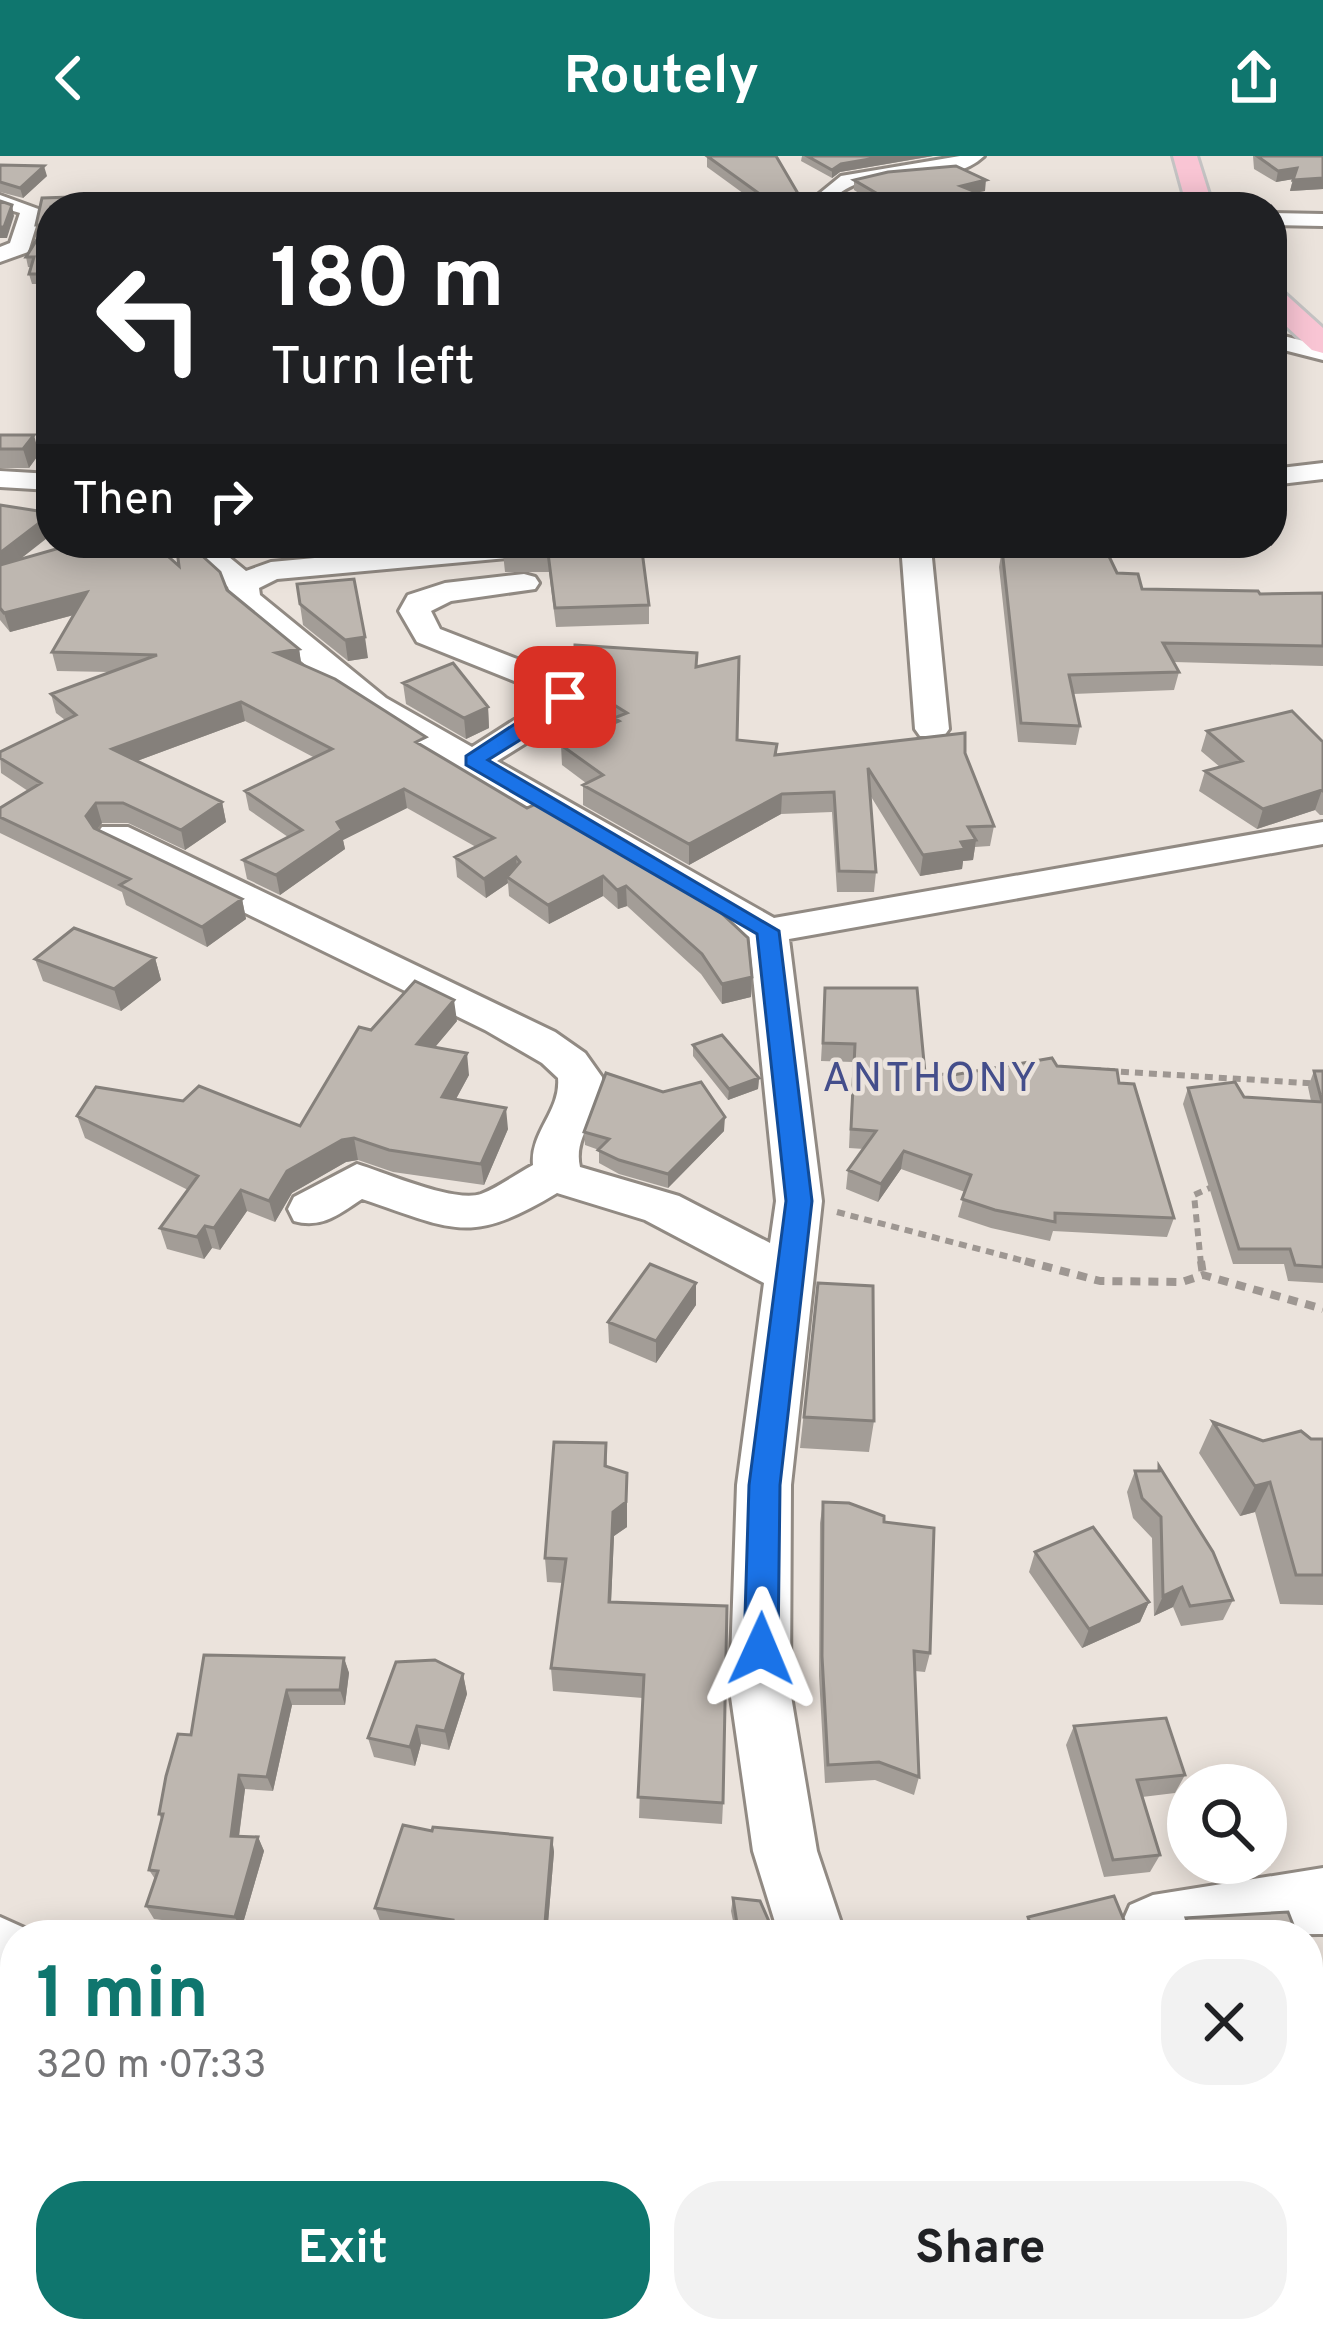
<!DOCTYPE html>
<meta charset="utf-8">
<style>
body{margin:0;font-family:Overpass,sans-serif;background:#f2f2f2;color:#202124;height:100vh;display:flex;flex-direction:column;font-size:45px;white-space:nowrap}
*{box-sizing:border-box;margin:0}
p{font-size:39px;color:#757577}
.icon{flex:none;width:66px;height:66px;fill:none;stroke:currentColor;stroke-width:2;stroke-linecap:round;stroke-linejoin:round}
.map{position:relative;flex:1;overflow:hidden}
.side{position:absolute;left:0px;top:1764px;width:1323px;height:423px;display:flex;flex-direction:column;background:#fff;border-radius:48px 48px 0 0;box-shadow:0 6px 30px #0003}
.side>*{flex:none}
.banner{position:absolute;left:36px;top:36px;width:1251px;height:366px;border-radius:48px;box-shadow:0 6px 30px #0003;background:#202124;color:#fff;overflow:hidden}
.controls{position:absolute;left:1167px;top:1608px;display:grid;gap:24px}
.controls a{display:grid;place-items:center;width:120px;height:120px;border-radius:50%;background:#fff;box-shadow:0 6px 30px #0003;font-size:60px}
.pin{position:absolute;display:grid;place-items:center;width:102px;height:102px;color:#fff;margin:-51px;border-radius:24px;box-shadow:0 6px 18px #0006}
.me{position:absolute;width:132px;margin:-66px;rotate:1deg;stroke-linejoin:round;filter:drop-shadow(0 0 9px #0008)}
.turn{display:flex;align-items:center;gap:42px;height:252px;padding:0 36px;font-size:54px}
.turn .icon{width:156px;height:156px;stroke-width:2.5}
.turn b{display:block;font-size:84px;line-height:102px}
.then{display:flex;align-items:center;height:114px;padding:0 36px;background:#0003;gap:24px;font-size:45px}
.round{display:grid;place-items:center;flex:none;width:126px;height:126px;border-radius:48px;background:#f2f2f2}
.head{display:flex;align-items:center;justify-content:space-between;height:204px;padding:0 36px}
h1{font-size:72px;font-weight:700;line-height:90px;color:#0f766e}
.cta{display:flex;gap:24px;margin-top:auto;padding:24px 36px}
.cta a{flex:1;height:138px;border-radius:48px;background:#0f766e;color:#fff;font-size:48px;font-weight:700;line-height:138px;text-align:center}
.cta a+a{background:#f2f2f2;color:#202124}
header{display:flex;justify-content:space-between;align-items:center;height:156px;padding:0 36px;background:#0f766e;color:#fff;font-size:54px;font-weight:700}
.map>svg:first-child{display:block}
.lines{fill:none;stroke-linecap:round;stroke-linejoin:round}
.minor-casing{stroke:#918a83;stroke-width:6}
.major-casing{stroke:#c4c3c3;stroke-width:6}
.path-far1{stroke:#9e9792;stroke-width:6;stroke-dasharray:8 6;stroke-linecap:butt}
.path{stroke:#9e9792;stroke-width:8;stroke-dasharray:10 8;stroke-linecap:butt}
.minor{fill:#fff;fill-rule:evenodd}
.major{fill:#f9c5d4;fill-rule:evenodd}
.wall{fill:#a39d97}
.shaded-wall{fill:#85807b}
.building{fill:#beb7b0;stroke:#85807b;stroke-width:3}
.route{fill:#1a73e8;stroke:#114b97;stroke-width:3}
.labels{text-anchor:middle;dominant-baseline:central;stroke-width:9;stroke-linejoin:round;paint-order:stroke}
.quarter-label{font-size:42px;letter-spacing:3px;fill:#444e8b;stroke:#ebe3dc}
</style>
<header><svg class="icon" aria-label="back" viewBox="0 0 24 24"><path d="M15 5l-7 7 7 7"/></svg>Routely<svg class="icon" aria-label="share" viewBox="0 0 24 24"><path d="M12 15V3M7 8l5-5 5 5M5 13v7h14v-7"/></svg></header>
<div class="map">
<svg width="1323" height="2186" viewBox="0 0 1323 2186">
<rect width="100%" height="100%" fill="#ebe3dc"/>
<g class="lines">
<defs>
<path id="minor" d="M960,0H984C950,32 894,12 854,29C829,40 834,51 803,51L841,20Z
M0,39L41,54L28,96L0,106V91L10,87L20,57L0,51Z
M1272,57L1323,58V70L1272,69Z
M1272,177L1323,190V204L1272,191Z
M1323,307V323L1272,329V313Z
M0,315L51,318V334L0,331Z
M179,387H212L246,415L271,406L478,387H589L574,396L277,423L259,432L260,439L386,542L472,591L547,543L532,532L417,486L399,455L408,439L445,427L524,418L535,421L539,427L535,433L451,445L431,455L440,473L556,518L582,541L571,559L497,605L774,762L1323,666V688L789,783L822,1045L791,1329L790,1534L817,1695L845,1779H779L753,1695L730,1534L737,1329L764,1127L645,1064L557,1037C469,1090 455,1074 362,1043C339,1058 322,1073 294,1065L288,1053L294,1041L357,1008C386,1017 454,1047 481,1038C499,1031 516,1018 533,1009C530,976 561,955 558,922L542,907L485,874L102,687L96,679L102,671H128L555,876L585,897L602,921C606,955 572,977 580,1011L679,1040L770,1087L776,1045L749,781L362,556L234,449L228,431Z
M917,393L932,402L949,573L944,580H920L915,573L902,402Z
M1323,1712V1778L1123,1779L1120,1772L1130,1749L1153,1739Z
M0,1761L40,1779H15V1832L0,1827Z
M15,2152V2172H83L80,2186H4Z
M907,2172H983L987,2186H911Z"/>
<path id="major" d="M1173,0H1197L1213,51H1187Z
M1272,132L1282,135L1323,172V197L1312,194L1272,157Z"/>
</defs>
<use href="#minor" class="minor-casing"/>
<use href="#major" class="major-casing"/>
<path class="path-far1" d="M1093,914L1323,928
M824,926L858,925
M837,1056L1036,1108
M1201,1108L1194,1039L1212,1031"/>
<path class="path" d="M1025,1105L1100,1125L1182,1126L1203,1119L1323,1153
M1201,1105L1203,1119"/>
<use href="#minor" class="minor"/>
<use href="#major" class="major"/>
</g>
<path class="wall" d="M707,0L799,51H762L707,11Z
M802,0H933L840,16L832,22L801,5Z
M1253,0H1323V33L1290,35L1293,23L1276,26L1254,13Z
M0,9L47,20L23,42L0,36Z
M854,24L985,35L977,36L1000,51H881L854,34Z
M51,51V128H32L29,118L31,111H28L26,101L39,79Z
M0,279L39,298L29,312H0Z
M0,349L20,403L179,410L227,434L299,493L301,508L428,593L527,652L752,821L751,841L722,848L701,818L627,750L618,753L603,740L549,768L509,740L508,727L486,742L457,721L455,701L476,691L407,652L343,684L345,693L280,739L247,723L243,704L288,681L249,654L245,635L315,602L245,565L137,605L222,646L226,666L185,694L128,667H102L97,673L242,743L246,763L207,791L126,749L122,736L0,677V652L28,635L1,617L0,596L65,564L56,557L51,538L110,516L57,515L52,496L74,459L10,476L0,464Z
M641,387L649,449V468L556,471L549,416H505L503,397Z
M1002,393L1117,417L1142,433L1260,438L1323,437V510L1174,506L1179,516L1174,534L1073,538L1080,570L1076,589L1018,586L999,411Z
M297,428L368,502L348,505L303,469Z
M575,510L696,511L737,584L777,588V599L965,597L994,670L990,690L975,691L973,704L963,705L962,713L920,720L870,639L876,716L874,736H837L832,656L781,658L689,709L583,649V629L586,627L562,609L561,589L613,568L583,549L582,536L575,529Z
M403,527L488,551L489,572L466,583L406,548Z
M1207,575L1323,586V659H1320L1315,654L1257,673L1199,635L1205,615L1220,611L1201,595Z
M155,802L161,824L121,855L43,825L35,803Z
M825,832L925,917L953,919L1057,910L1119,927L1174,1062L1167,1081L1053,1075L1050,1085L991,1072L958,1061L965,1036L901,1013L878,1046L846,1033L848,1014L864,993L849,992L853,906L821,905Z
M457,865L435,891L469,919L456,943L508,973L484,1029L393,1016L358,1004L346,1006L292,1037L275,1066L247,1055L220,1094L212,1092L204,1103L167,1093L160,1072L188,1034L85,982L77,960L300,970L371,874Z
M693,889L759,922L758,933L728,944L693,900Z
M1314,915H1323V1127L1288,1125L1284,1108H1233L1183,948L1188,932L1244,941L1311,945L1308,931Z
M724,975L668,1032L619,1018L599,1007V994L585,989L584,976Z
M696,1127V1149L656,1207L609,1187L608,1166Z
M818,1127L874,1265L869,1296L800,1292Z
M1213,1266L1263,1285L1323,1283V1449L1280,1448L1255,1356L1240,1360L1199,1297Z
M606,1287L607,1311L627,1371L614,1380L611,1446L723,1647L722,1668L639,1662L643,1542L553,1535L551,1512L563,1427L547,1426L545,1402Z
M1159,1310L1233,1444L1223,1464L1181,1470L1173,1451L1154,1460L1152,1382L1133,1362L1127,1336L1135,1315H1157Z
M823,1346L884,1366L930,1497L925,1516L915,1515L919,1621L914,1639L875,1624L825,1627L819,1520L820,1367Z
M1035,1396L1149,1446L1140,1466L1082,1492L1029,1416Z
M344,1502L349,1517L345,1549H292L273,1635L245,1633L239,1681H258L264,1695L241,1774L154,1763L146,1750L155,1723L149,1714L162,1664L159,1658L191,1579Z
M463,1518L467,1538L449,1594L421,1588L415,1610L374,1601L368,1582Z
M1074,1570L1185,1619L1175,1637L1142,1641L1160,1699L1150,1716L1104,1721L1066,1589Z
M432,1675L552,1682L554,1696L547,1779H451V1776L380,1765L375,1752Z
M733,1742L775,1779L735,1775L731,1755Z
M1186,1762L1297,1779H1175Z
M1308,1806L1323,2186H1136L1134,2172H1308Z
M774,2172H840L846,2186H780Z"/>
<path class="shaded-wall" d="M887,0H933L840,16L832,22V14L841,8Z
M44,10L47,20L23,42L20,32Z
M1297,12L1294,23L1276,26L1278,15Z
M1323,22V33L1290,35L1293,24Z
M986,24L985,35L960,40L961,30Z
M800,41L799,51H767L768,44Z
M1001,46L1000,51H962Z
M12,49L14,60L7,82H0V71Z
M34,279L39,298L29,312L23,293Z
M51,358V379L0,419V397Z
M87,436L92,454L10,476L4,457Z
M365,481L368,502L348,505L345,484Z
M299,493L302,512L276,497Z
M241,546L245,565L118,612L112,593Z
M488,551L489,572L466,583L464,562Z
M404,633L407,652L343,684L345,693L280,739L276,719L337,666Z
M1322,634L1315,654L1257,673L1263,653Z
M782,638L781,658L689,709V688Z
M222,646L226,666L185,694L181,674Z
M96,647L102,667L92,679L86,660Z
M976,684L973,704L963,705L962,713L920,720L923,699L961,686Z
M516,701L518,721H507L508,727L486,742L484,723Z
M603,720V740L549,768L548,749Z
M626,730L627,750L618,753L617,734Z
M242,743L246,763L207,791L202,771Z
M155,802L161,824L121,855L114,833Z
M752,821L751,841L722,848V828Z
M454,844L457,865L420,909L417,888Z
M467,897L469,919L445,963L442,941Z
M759,922L758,933L728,944L729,933Z
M506,952L508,973L484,1029L481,1008Z
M725,961L724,975L668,1032V1018Z
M354,982L358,1004L346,1006L292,1037L275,1066L269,1045L287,1015L342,984Z
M904,995L901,1013L878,1046L881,1028Z
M241,1034L247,1055L220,1094L214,1072Z
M205,1070L212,1092L204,1103L197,1081Z
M696,1127V1149L656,1207V1185Z
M627,1317V1371L614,1380L610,1469L609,1446L613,1356Z
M1270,1326L1255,1356L1240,1360L1255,1330Z
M1182,1431L1173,1451L1154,1460L1163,1440Z
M1149,1446L1140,1466L1082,1492L1089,1473Z
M344,1502L349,1517L345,1549L340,1534Z
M463,1518L467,1538L449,1594L445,1575Z
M287,1534L292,1549L273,1635L267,1621Z
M417,1570L421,1588L415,1610L410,1591Z
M239,1619L245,1633L237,1694L231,1680Z
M258,1681L264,1695L241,1774L235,1761Z
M552,1682L554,1696L547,1779H544Z
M240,2172H245L251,2186H238Z
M570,2172H581L565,2180L564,2175Z"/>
<path class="building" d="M707,0H776L800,41L768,44Z
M807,0H887L841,8L832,14Z
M1257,0H1323V22L1293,24L1297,12L1278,15Z
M0,9L44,10L20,32L0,26Z
M956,10L986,24L961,30L1001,46L962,51H900L854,24L888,16Z
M102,40L103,51H51V118H29L34,101H26L46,69H36L42,42Z
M0,45L12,49L4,71H0Z
M0,279H34L23,293H0Z
M0,349L51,357V358L0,397Z
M77,387H153L179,410L176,387H188L220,416L227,434L299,493L276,497L335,523L426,581L416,586L527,652L540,646L702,739L748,782L752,821L722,828L702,798L626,730L617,734L603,720L548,749L507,721L520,706L516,701L484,723L455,701L494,682L404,633L337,666L342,674L276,719L243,704L302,674L245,635L332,593L241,546L112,593L222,646L181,674L123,647H96L86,660L94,672L242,743L202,771L120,729L130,723L0,661V652L41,627L0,602V596L76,559L51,538L157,499L52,496L87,436L4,457L0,452V409Z
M518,387H641L649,449L555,452L548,397H503L505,388Z
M1105,392L1117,417L1138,418L1142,433L1258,435L1260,438L1323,437V490L1163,487L1179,516L1069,519L1080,570L1021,567L1002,393Z
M354,423L365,481L345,484L300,448L297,428Z
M575,489L697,497L696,511L739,501L737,584L777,588L775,599L965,577V597L994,670L968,671L976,684L961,686L965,693L923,699L868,612L876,716L839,715L834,636L782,638L689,688L583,629L603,619L561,589L619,565L614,562L627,557L582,529L586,521L575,510Z
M453,507L488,551L464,562L403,527Z
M1292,555L1323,586V635L1322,634L1263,653L1205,615L1242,605L1207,575Z
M74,772L155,802L114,833L35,803Z
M415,825L454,844L417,888L467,897L442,941L506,952L481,1008L389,994L354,982L342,984L287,1015L269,1045L241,1034L214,1072L205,1070L197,1081L160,1072L198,1020L77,960L96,931L183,945L199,930L300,970L359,871L371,874Z
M825,832H917L925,917L953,919L1052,902L1057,910L1117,914L1119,927L1134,928L1174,1062L1055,1057V1066L995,1054L962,1043L971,1019L904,995L881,1028L848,1014L876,975L851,973L855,888L823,887Z
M722,879L759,922L729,933L693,889Z
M1314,915H1323V1111L1295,1109L1290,1093H1239L1188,932L1235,926L1244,941L1322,946Z
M606,917L663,936L701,926L725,961L668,1018L619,1004L598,994L609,983L584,976Z
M650,1108L696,1127L656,1185L608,1166Z
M818,1127L873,1130L874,1265L804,1261Z
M1213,1266L1263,1285L1301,1275L1311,1283H1323V1419H1296L1270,1326L1255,1330Z
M554,1286L606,1287L605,1310L627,1317L626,1346L613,1356L609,1446L727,1450L723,1647L638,1641L644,1519L551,1512L566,1403L545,1402Z
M1159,1310L1213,1396L1233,1444L1190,1450L1182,1431L1163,1440L1161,1361L1142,1342L1135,1315H1159Z
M823,1346L849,1347L884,1360V1366L934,1372L930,1497L914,1495L919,1621L879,1606L828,1609L822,1500Z
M1093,1371L1149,1446L1089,1473L1035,1396Z
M204,1499L344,1502L340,1534H287L267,1621L239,1619L231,1680L258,1681L235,1761L146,1750L158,1715L149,1714L163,1658H159L166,1620L178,1578L191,1579Z
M435,1504L463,1518L445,1575L417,1570L410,1591L368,1582L396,1506Z
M1166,1562L1185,1619L1137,1624L1160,1699L1113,1704L1074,1570Z
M403,1669L432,1675L433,1671L552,1682L544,1779H451L453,1764L375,1752Z
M1114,1740L1130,1779H981L1030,1767L1028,1761Z
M733,1742L760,1745L775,1779H713L738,1774Z
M1288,1756L1297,1779H1192L1186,1762Z
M277,1774L352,1779H276Z
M1308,1806L1323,1844V2186H1157L1155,2172H1308V2127H1315L1308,2108Z
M121,2172H240L238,2186H119Z
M414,2172H505L519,2183L536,2174L540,2186H410Z
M649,2172H734L738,2186H672L671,2184L652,2186Z
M780,2172H840L846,2186H786Z"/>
<path class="route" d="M565,535L574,541L565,556L488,604L779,775L812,1045L780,1329L778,1493L773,1503L761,1508L749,1503L744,1493L749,1329L786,1045L757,778L466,609V600Z"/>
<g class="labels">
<g class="quarter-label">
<text x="931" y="924">ANTHONY</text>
</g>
</g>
</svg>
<div class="controls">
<a><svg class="icon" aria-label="search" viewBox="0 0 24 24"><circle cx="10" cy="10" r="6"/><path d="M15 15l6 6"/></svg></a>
</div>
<div class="pin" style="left:565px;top:541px;background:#d93025"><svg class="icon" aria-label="arrive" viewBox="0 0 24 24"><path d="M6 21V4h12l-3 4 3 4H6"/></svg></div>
<svg class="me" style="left:761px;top:1493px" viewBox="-20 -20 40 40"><path d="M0-17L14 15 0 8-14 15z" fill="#1a73e8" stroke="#fff" stroke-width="4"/></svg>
<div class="banner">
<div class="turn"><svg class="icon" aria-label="left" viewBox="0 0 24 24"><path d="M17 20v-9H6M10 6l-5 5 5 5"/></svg><div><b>180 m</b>Turn left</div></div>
<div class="then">Then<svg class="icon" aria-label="right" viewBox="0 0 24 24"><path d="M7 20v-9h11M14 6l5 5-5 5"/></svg></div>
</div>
<section class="side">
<div class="head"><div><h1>1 min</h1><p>320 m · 07:33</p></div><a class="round"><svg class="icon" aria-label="close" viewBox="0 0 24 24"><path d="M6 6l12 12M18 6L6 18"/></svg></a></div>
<div class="cta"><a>Exit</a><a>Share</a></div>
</section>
</div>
